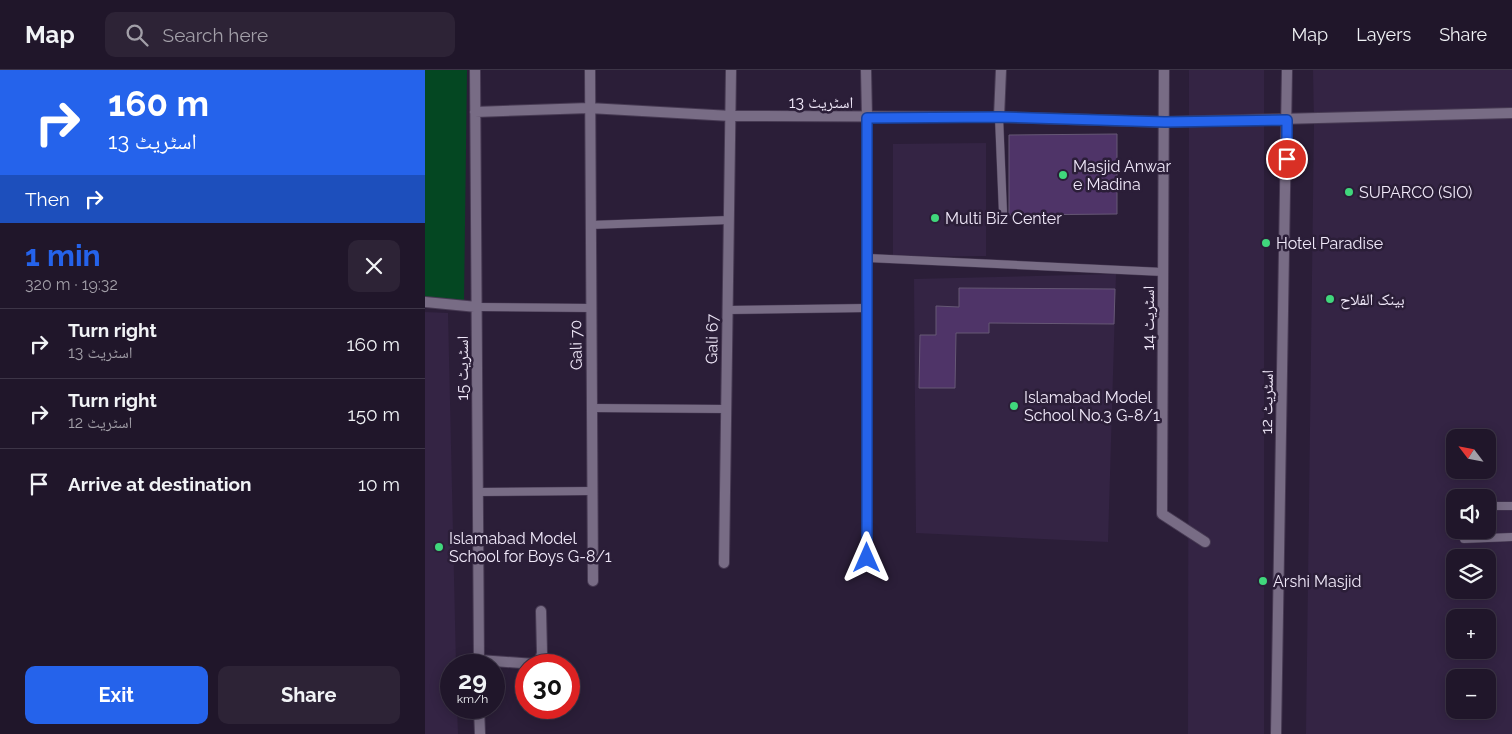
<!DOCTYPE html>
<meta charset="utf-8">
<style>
body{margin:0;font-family:Raleway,"Noto Naskh Arabic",sans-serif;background:#2d2336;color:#f1f3f6;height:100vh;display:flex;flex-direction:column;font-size:19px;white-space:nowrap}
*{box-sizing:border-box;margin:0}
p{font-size:16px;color:#a29fa8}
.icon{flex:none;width:28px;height:28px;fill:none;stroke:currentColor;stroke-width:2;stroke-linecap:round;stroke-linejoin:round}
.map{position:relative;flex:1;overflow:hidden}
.panel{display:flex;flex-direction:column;background:#20162a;width:425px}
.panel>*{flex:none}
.banner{background:#2563eb;color:#fff;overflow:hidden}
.needle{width:32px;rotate:302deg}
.tools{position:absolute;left:1021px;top:359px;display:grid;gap:10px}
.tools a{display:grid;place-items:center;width:50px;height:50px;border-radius:10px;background:#20162a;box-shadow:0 2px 12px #0003,0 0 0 1px #3d3547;font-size:25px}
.speed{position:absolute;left:15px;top:584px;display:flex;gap:10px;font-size:25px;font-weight:700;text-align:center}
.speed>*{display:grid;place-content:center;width:65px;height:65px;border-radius:50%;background:#20162a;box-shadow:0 2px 12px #0003,0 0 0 1px #3d3547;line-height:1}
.speed small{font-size:12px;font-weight:400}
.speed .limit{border:8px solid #d22;background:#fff;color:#111}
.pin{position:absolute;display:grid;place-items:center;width:42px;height:42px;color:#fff;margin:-21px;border:2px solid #fff;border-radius:50%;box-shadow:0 1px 5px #0007}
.me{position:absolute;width:55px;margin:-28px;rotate:0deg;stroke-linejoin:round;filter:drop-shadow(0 0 4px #0008)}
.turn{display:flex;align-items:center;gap:18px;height:105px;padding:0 25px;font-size:22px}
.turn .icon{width:65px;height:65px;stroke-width:2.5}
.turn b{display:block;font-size:35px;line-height:42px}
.then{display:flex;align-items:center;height:48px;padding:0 25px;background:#0003;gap:10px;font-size:19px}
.round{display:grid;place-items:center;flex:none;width:52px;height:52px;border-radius:10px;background:#2d2336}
.head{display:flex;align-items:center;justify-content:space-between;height:85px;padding:0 25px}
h1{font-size:30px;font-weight:700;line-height:38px;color:#2563eb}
.cta{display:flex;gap:10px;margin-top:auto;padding:10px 25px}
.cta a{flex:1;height:58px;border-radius:10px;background:#2563eb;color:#fff;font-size:20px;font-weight:700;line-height:58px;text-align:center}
.cta a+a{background:#2d2336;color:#f1f3f6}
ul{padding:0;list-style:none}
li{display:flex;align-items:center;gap:15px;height:70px;padding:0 25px;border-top:1px solid #3d3547}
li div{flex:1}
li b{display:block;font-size:19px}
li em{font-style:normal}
header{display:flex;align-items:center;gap:30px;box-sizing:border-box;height:70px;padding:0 25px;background:#20162a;border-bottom:1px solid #3d3547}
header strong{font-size:24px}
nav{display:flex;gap:28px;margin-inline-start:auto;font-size:18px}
.search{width:350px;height:45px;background:#2d2336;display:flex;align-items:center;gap:12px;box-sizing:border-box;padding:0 18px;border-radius:10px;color:#a29fa8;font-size:19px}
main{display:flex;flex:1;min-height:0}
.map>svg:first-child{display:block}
.built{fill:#342444;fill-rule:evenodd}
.green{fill:#044722}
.building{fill:#4f3468;stroke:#665875}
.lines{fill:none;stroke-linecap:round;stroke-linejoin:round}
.service-casing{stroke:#473a53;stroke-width:9}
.minor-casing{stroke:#473a53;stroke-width:12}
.service{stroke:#786c85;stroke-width:8}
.minor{stroke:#786c85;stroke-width:10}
.route-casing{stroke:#184099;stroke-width:12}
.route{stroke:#2563eb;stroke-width:9}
.poi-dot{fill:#40d77c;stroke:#2b1e38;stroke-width:2}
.labels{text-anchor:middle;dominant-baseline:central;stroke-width:5;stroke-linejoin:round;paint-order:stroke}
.street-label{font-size:16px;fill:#f0e8f9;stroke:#2b1e38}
.poi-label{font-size:16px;fill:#f0e8f9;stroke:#2b1e38;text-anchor:start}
</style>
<header>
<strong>Map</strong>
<div class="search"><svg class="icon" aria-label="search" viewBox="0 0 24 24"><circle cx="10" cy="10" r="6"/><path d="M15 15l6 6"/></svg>Search here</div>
<nav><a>Map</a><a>Layers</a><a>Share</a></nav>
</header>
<main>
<section class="panel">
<div class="banner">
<div class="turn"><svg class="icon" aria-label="right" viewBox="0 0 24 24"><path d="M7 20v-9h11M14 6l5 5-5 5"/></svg><div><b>160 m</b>اسٹریٹ 13</div></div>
<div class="then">Then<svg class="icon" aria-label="right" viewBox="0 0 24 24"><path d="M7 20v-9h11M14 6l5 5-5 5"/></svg></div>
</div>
<div class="head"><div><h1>1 min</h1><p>320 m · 19:32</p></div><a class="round"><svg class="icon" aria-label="close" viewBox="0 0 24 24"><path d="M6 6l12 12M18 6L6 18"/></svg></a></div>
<ul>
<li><svg class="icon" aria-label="right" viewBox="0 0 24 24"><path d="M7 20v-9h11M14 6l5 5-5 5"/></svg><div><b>Turn right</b><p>اسٹریٹ 13</p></div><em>160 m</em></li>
<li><svg class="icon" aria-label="right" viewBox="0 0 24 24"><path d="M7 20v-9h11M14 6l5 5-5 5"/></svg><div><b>Turn right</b><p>اسٹریٹ 12</p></div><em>150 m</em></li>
<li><svg class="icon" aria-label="arrive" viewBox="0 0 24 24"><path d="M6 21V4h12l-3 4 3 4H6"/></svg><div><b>Arrive at destination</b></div><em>10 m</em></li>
</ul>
<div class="cta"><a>Exit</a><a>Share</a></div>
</section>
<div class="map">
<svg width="1087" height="664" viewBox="0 0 1087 664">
<rect width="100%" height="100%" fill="#2b1e38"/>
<path class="built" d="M764,0H839V664H763Z
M888,0H1087V664H881L889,53ZM1030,368H1062V400H1030ZM1030,428H1062V460H1030ZM1030,488H1062V520H1030ZM1030,548H1062V580H1030ZM1030,608H1062V640H1030Z
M561,73V186L468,187V74Z
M691,204L683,472L491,463L489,209Z
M0,242L23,243L31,595H26V638H32L33,664H0Z"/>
<path class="green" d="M0,0H42L39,231L0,228Z"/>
<path class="building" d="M692,64V144L584,145V65Z
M534,218L690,219L689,254L564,253V263H531L530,318H494L495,265H511V236L534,237Z"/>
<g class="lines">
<defs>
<path id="service" d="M574,47L578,143
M165,155L304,150
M443,188L738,202
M52,237L166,238
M303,240L442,238
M167,338L301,339
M53,422L167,421
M1062,436H1087
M1038,460L1039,469L1087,467"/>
<path id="minor" d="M50,0L54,595
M165,0L168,511
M441,0L442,47V488
M739,0L737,444L780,472
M50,42L164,38L306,46L574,47L739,52L1087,43
M574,47L576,0
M0,232L52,237
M299,493L306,0
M54,590L110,594L115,590L117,583L116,541
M54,638L55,664
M851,664L862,0"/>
</defs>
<use href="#service" class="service-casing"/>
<use href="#minor" class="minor-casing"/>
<use href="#service" class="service"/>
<use href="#minor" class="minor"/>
</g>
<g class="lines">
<defs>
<path id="route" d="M442,488V48L574,47L740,52L862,50V89"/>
</defs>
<use href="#route" class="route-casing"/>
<use href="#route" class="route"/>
</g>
<g class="poi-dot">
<circle cx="638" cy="105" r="5"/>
<circle cx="924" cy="122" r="5"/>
<circle cx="510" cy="148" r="5"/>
<circle cx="841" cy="173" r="5"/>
<circle cx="905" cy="229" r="5"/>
<circle cx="589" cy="336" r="5"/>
<circle cx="14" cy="477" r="5"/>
<circle cx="838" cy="511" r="5"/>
</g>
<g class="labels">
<g class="street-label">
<text x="396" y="32">اسٹریٹ 13</text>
<text transform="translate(723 248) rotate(-90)">اسٹریٹ 14</text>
<text transform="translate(287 269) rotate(-89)">Gali 67</text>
<text transform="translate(151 275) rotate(-91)">Gali 70</text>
<text transform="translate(37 298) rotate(-90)">اسٹریٹ 15</text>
<text transform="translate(842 332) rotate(-89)">اسٹریٹ 12</text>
</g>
<g class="poi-label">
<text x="648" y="96">Masjid Anwar<tspan x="648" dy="18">e Madina</tspan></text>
<text x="934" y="122">SUPARCO (SIO)</text>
<text x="520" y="148">Multi Biz Center</text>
<text x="851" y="173">Hotel Paradise</text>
<text x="915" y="229">بینک الفلاح</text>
<text x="599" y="327">Islamabad Model<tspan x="599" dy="18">School No.3 G-8/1</tspan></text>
<text x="24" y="468">Islamabad Model<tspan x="24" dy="18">School for Boys G-8/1</tspan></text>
<text x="848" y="511">Arshi Masjid</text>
</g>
</g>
</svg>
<div class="tools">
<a><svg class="needle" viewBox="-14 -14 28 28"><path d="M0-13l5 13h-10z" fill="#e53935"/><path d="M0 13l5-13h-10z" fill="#a29fa8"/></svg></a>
<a><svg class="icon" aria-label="sound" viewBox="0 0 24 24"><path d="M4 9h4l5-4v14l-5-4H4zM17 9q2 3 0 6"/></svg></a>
<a><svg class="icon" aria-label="layers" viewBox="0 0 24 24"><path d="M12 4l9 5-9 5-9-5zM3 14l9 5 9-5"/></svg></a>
<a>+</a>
<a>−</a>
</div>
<div class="speed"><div>29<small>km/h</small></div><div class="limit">30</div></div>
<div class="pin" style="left:862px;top:89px;background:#d93025"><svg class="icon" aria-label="arrive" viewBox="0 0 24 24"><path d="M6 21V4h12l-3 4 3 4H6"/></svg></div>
<svg class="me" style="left:442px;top:488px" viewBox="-20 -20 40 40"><path d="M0-17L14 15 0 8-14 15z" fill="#2563eb" stroke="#fff" stroke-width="4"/></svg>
</div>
</main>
